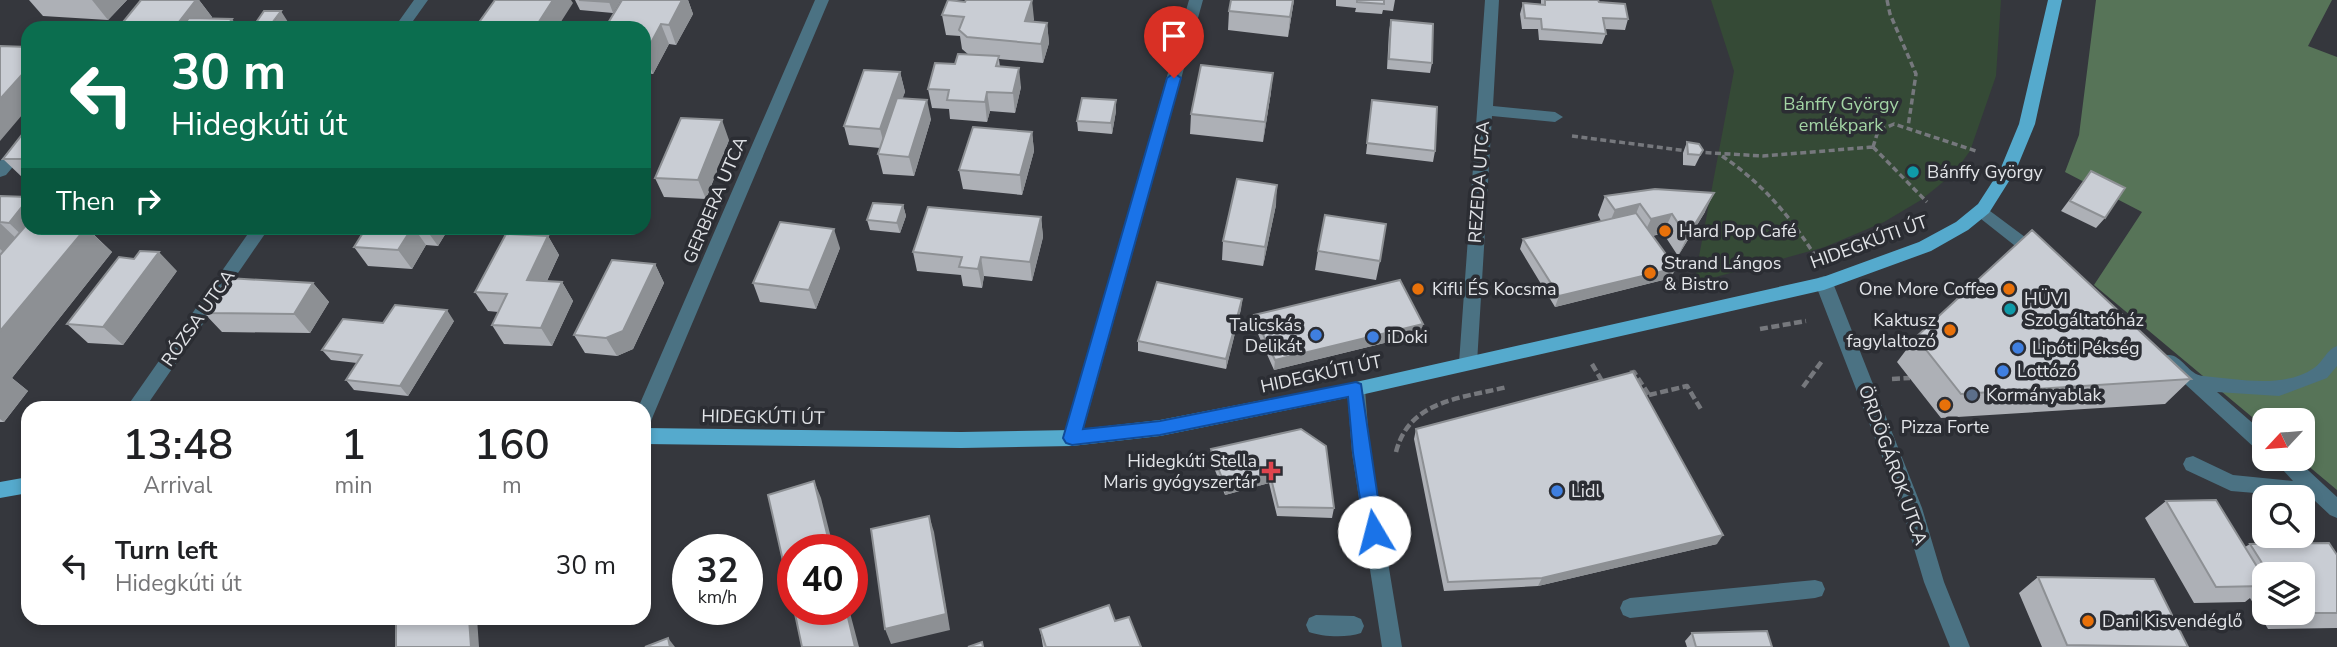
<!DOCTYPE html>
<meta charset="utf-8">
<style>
body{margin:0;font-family:"Nunito Sans",sans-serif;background:#f6f6f6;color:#202124;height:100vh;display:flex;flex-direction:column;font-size:26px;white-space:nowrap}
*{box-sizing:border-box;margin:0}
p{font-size:23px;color:#757577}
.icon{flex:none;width:38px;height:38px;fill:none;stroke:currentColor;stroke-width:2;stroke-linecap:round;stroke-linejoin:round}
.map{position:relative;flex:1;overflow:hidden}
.sheet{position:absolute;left:21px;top:401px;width:630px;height:224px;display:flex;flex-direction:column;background:#fff;border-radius:21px;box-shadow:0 4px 10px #0003}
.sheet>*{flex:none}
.banner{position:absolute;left:21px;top:21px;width:630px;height:214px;border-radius:21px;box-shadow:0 4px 10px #0003;background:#0b6e4f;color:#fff;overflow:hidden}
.needle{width:46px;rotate:244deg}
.tools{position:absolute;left:2252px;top:408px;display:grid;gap:14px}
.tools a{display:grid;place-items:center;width:63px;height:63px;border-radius:14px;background:#fff;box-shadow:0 4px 10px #0003;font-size:35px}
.speed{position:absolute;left:672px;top:534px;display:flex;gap:14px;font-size:35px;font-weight:700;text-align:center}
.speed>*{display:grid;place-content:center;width:91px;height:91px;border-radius:50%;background:#fff;box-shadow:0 4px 10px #0003;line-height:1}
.speed small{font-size:18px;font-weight:400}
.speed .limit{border:10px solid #d22;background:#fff;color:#111}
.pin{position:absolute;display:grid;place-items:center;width:60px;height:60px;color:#fff;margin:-72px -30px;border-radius:50% 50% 50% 0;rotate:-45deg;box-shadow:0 0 7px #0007}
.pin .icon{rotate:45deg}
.me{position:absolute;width:77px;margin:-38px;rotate:352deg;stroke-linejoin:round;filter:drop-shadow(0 0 5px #0008)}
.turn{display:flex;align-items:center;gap:24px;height:147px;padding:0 35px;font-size:32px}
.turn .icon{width:91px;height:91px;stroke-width:2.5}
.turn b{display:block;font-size:49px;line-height:60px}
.then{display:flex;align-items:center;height:66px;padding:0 35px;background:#0003;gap:14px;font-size:26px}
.eta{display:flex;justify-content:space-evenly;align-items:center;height:119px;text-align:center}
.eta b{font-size:42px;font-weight:600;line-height:49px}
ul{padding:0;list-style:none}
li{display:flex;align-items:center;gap:21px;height:91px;padding:0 35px}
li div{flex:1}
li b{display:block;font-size:26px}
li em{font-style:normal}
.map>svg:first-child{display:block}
.green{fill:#354a36}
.forest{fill:#577458}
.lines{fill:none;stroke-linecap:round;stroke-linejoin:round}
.path-far1{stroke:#76787d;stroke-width:3.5;stroke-dasharray:6 3.5;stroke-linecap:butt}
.path{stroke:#76787d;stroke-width:4.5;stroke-dasharray:8 3.5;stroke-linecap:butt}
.minor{fill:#4b7283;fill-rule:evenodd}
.major{fill:#55aacd;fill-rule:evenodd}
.wall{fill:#adb0b6;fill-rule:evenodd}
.shaded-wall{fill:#8d9094}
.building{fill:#c9cdd4;stroke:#8d9094;stroke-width:2}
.route{fill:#1a73e8;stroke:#114b97;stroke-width:2}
.culture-dot{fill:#0f9aa8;stroke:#2b2d33;stroke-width:2.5}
.food-dot{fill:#e8710a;stroke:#2b2d33;stroke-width:2.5}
.shop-dot{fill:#3f7fe0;stroke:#2b2d33;stroke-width:2.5}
.service-dot{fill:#5c6f8a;stroke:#2b2d33;stroke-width:2.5}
.health-dot{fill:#e0444e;stroke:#2b2d33;stroke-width:2.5}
.labels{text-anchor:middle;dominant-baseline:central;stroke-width:7;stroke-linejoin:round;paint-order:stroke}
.park-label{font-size:18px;fill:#a3d5a5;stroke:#2b2d33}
.poi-label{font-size:18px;fill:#e2e4e8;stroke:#2b2d33;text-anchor:start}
.street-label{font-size:18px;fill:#e2e4e8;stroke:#2b2d33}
</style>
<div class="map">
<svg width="2337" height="647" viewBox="0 0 2337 647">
<rect width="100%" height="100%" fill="#35373d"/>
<path class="green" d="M1711,0H2001L1996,76L1970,151L1953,174L1921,200L1884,222L1825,247L1694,283L1734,71Z"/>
<path class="forest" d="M2096,0H2332L2308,46L2337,57V490L2300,459L2303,458V420H2264V427L2094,285L2142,212L2065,172L2079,135Z"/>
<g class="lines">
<path class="path-far1" d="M1887,0L1890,14L1916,74L1908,127
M1572,136L1688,151
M1873,147L1878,131L1894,124L1976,151
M1873,147L1927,202
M1696,152L1763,156L1873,147
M1722,156C1761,182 1789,215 1814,254"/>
<path class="path" d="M1760,329L1806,321
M1592,364L1602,381L1605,380
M1630,373L1634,372L1649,395L1641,397
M1892,379L1910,378
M1803,387L1822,361
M1649,395L1687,386L1702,411
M1396,452C1409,400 1462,398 1507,387"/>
<path class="minor" d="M414,0H428L408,28H394Z
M815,0H829L653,416L651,421L644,424V408H638Z
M1189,0H1203L1081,438L1079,444L1072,446L1065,444L1063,438Z
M1485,0H1499L1493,106L1555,112L1563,117L1555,122L1492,116L1477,363L1474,368L1468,370L1462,368L1459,363Z
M28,134V149L6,175L0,177V161L23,135Z
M1982,205L2045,252L2047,256L2045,260H2033L1976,215L1974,211Z
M252,228H269L145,408H126Z
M1824,276L1830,278L1833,283L1922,508L1944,582L1970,647H1950L1924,582L1902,508L1815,283L1818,278Z
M2337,346V366L2327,378L2279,396L2217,392L2264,433V452L2257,450L2160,361L2163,356C2181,350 2187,375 2203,376C2238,379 2284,389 2314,368C2324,361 2326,350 2337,346Z
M1356,382L1362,384L1365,389L1370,453L1402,647H1382L1352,453L1347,389L1350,384Z
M2193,456L2233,475L2293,481L2272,458H2295L2337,497V518L2330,515L2314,500L2303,497L2231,491L2186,470L2183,464L2186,458Z
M1815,580L1822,582L1825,589L1822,596L1815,598L1630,618L1623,615L1620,608L1623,601L1630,598Z
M1316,615L1354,616L1361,619L1364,626L1361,633C1347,638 1323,637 1309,632L1306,625L1309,618Z"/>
<path class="major" d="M2048,0H2062L2035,124L2016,170L1989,213L1968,230L1931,251L1824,290L1356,396L1160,436L1072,446L961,448L644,444V428L961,432L1072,430L1160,420L1356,382L1823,277L1919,242L1956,222L1978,204L2000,170L2019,124Z
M28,477V493L0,498V482Z"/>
</g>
<path class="wall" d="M29,0H127L108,20L43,16Z
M141,0H199L212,17L211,18L239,28H120L119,27Z
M575,0H621L613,13L580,10Z
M622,0H688L693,14L676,45L669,44L653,74L644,73V28Z
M1294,0L1288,37L1228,30L1229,11Z
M1336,0H1395L1393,11L1383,10L1382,14L1355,12L1356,8L1336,6Z
M1541,0H1598L1599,2L1628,19L1625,30L1605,29L1606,34L1602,44L1539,40L1538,29H1522L1520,14L1523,3L1541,4Z
M942,15L1034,19L1033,22L1047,23L1049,43L1043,63L999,59L1000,67L1021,87L1015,113L990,111L987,122L950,119L949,109L932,108L928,89L955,64L969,55L962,49L960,36L946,35Z
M1391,20L1432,63L1430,73L1387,69L1389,31Z
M900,72L905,92L902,98L931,119L914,176L883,174L878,154L880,148L849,145L844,126Z
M1271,92L1263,142L1190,134L1191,114Z
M1372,100L1435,151L1433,162L1366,154Z
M1116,111L1112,134L1078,131L1077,121Z
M28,127V178H23L3,159Z
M1032,132L1034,151L1022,195L963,189L959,170Z
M729,140L706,199L664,197L655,178Z
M1687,142L1703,150L1695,166L1683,165V153Z
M2091,171L2105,218L2096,228L2061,211Z
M0,196L28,228H87L112,252L12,378L28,391L4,422H0Z
M1605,196L1705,212L1678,256L1663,233L1653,236L1671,278L1555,307L1520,249L1523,239L1601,221L1598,215Z
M903,205L906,216L900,233L870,230L867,220Z
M1276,205L1263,266L1222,260L1223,241Z
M1041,217L1043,237L1032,281L984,276L982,288L963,286L961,275L917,271L913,252Z
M366,228H449L438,246L426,245L412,269L368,266L354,247Z
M548,236L559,255L547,281L562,282L573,301L552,346L504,344L492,325L498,312L488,311L475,292Z
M840,248L816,309L760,302L753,283Z
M1318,251L1380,261L1376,280L1315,270Z
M655,264L664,283L633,349L617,356L585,353L574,335Z
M177,271L123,345L88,343L67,324Z
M313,283L329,302L310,333L222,332L204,313Z
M1242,299L1241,309L1226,369L1138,351V341Z
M1254,315L1421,334L1274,370L1254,325Z
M454,321L408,396L354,390L346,380L357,363L331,360L322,350L383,323Z
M1916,337L2191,379L2165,404L1941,418L1897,362Z
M1301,429L1334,508L1332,518L1277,516L1269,483L1225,495L1210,458L1211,449Z
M1416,429L1717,544L1538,586L1444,591L1414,439Z
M2166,501L2245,547L2250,544L2337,555V628L2268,629L2250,598L2245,602L2194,603L2145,518ZM2264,574H2303V612H2264Z
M2038,577L2188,647H2042L2019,593Z
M1115,621L1141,647H1043L1040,629Z
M1692,633L1772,647H1687L1685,641Z"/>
<path class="shaded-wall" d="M92,0H127L108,20Z
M196,0H199L212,17L204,28H175Z
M553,0H571L573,3L557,28H535Z
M610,0H621L613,13L609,2Z
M682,0H688L693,14L676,45L669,25Z
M1032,0L1034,19L1027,41L1025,21Z
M1293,0H1294L1288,37L1290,17Z
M281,11L288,22L284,28H270Z
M232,19L239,28H225Z
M1047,23L1049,43L1043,63L1041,44Z
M661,24L669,44L653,74L645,54Z
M28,68V108L0,141V99Z
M1019,68L1021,87L1015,113L1013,93Z
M900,72L905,92L885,148L880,129Z
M1273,73L1271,92L1263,142L1265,122Z
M987,92L990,111L987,122L985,102Z
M927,100L931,119L914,176L909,157Z
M1116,100V111L1112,134L1111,123Z
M644,116L647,122L644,130Z
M722,120L729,140L706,199L698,180Z
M1032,132L1034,151L1022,195L1020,175Z
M1277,185L1276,205L1263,266L1265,247Z
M1714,193L1705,212L1678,256L1687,237Z
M28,199V228L29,242L9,223Z
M1640,204L1632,223L1607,229L1615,210Z
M903,205L906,216L900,233L897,223Z
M1672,214L1663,233L1642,238L1651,219Z
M1041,217L1043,237L1032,281L1030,262Z
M0,223L19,241L8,256L0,249Z
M86,228L112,252L12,378L28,391L4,422L0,419V331Z
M412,228H414L426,245L412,269L398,250Z
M425,228H449L438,246Z
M834,229L840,248L816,309L809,290Z
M548,236L559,255L538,299L527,280Z
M159,252L177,271L123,345L103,327Z
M981,257L984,276L982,288L978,269Z
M655,264L664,283L633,349L617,356L606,338Z
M1676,268L1671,278L1555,307L1559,296Z
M562,282L573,301L552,346L541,328Z
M313,283L329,302L310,333L294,314Z
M1242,299L1241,309L1226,369V359Z
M447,310L454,321L408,396L400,386Z
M1423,324L1421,334L1274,370L1275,360Z
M1270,474L1269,483L1225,495V486Z
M814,481L821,498L834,550H831Z
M929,516L934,532L950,630L891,644L885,629Z
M1723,535L1717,544L1538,586L1542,578Z
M846,609H849L859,647H855Z
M469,618H477L479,647H471Z
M668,638L675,647H670Z"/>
<path class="building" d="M141,0H196L175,27H119Z
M495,0H553L535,28H475Z
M579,0H610L609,2Z
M622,0H682L669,25L661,24L645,54L644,28H605Z
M948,0L965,2L966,0H1032L1025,21L1047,23L1041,44L967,37L959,30L964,17L942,15Z
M1231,0H1293L1290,17L1229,11Z
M1357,0H1384V4L1357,2Z
M1545,0H1598L1599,2L1625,4L1628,19L1603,18L1606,34L1542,29L1541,19L1525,18L1523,3L1545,5Z
M264,11H281L269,27H253Z
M189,18L232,19L225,28H181Z
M1391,20L1433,24L1432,63L1389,59Z
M0,46L28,47V68L0,99Z
M958,54L999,56L996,66L1019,68L1013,93L987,92L985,102L947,100L949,90L928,89L935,63L955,64Z
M1201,65L1273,73L1265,122L1191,114Z
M864,70L900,72L880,129L844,126Z
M897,98L927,100L909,157L878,154Z
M1082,98L1116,100L1111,123L1077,121Z
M1372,100L1437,107L1435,151L1367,143Z
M681,118L722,120L698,180L655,178Z
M28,127V159H3Z
M973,127L1032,132L1020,175L959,170Z
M1687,142L1699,144L1703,150L1700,155L1688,154Z
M2091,171L2125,188L2105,218L2070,201Z
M1237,179L1277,185L1265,247L1223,241Z
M1655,189L1714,193L1687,237L1672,214L1651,219L1640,204L1615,210L1605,196Z
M0,196L28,197V199L9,223L0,222Z
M873,203L903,205L897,223L867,220Z
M928,207L1041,217L1030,262L981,257L978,269L959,267L962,257L913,252Z
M1636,213L1676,268L1559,296L1523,239Z
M1325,215L1386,224L1380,261L1318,251Z
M780,222L834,229L809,290L753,283Z
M28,223V228H86L0,331V255Z
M366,228H412L398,250L354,247Z
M2032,230L2191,379L1961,394L1916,337Z
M506,234L548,236L527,280L562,282L541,328L492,325L507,294L475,292Z
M140,251L159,252L103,327L67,324L119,257L134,259Z
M612,260L655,264L623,331L606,338L574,335Z
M228,278L313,283L294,314L204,313Z
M1400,280L1423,324L1275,360L1254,315Z
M1157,282L1242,299L1226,359L1138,341Z
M395,305L447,310L400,386L346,380L362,355L322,350L343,319L383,323Z
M1633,372L1723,535L1542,578L1448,582L1416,429Z
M1301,429L1326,446L1334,508L1278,507L1270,474L1225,486L1211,449Z
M814,481L831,550H793V605L768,495Z
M2216,500L2264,578V586L2216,587L2166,501Z
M929,516L946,614L885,629L871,529Z
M2329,543L2337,555V613H2293L2303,612V574H2269L2250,544Z
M2038,577L2154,579L2188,647L2067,645Z
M1109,605L1115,621L1129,617L1141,647H1046L1040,629Z
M794,609H846L855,647H802Z
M396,618H469L471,647H396Z
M1767,631L1772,647H1696L1692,633Z
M668,638L670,647H645Z
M982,642L983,647H968Z"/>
<path class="route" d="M1174,73L1181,78L1083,429L1160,421L1356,382L1361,384L1383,532L1381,538L1374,540L1368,538L1365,532L1353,453L1348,397L1160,435L1072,445L1066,443L1063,438L1167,78Z"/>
<g class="culture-dot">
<circle cx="1913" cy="172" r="7"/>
<circle cx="2010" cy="309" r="7"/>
</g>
<g class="food-dot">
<circle cx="1665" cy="231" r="7"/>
<circle cx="1650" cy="273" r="7"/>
<circle cx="1418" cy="289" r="7"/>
<circle cx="2009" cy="289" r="7"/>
<circle cx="1950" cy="330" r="7"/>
<circle cx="1945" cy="405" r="7"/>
<circle cx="2088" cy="621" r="7"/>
</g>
<g class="shop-dot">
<circle cx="1316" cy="335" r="7"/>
<circle cx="1373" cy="337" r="7"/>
<circle cx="2018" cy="348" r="7"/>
<circle cx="2003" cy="371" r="7"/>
<circle cx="1557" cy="491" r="7"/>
</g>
<circle class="service-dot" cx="1972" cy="395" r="7"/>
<path class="health-dot" d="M1267.5 460.5h7v7h7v7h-7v7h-7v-7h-7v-7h7z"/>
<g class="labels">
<g class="park-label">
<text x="1841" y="104">Bánffy György<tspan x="1841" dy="21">emlékpark</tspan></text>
</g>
<g class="poi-label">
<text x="1927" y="172">Bánffy György</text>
<text x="1679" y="231">Hard Pop Café</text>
<text x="1664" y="263">Strand Lángos<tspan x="1664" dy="21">&amp; Bistro</tspan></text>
<text x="1432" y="289">Kifli ÉS Kocsma</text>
<text x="1995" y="289" text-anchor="end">One More Coffee</text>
<text x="2024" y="299">HÜVI<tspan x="2024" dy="21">Szolgáltatóház</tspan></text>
<text x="1936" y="320" text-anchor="end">Kaktusz<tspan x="1936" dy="21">fagylaltozó</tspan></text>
<text x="1302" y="325" text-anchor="end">Talicskás<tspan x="1302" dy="21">Delikát</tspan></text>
<text x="1387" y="337">iDoki</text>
<text x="2032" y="348">Lipóti Pékség</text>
<text x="2017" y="371">Lottózó</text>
<text x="1986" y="395">Kormányablak</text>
<text x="1945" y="427" text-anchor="middle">Pizza Forte</text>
<text x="1257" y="461" text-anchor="end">Hidegkúti Stella<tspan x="1257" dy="21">Maris gyógyszertár</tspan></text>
<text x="1571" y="491">Lidl</text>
<text x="2102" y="621">Dani Kisvendéglő</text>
</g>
<g class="street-label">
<text transform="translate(1479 182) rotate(-86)">REZEDA UTCA</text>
<text transform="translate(715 200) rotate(-67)">GERBERA UTCA</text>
<text transform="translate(1869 242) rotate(-20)">HIDEGKÚTI ÚT</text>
<text transform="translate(198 318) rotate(-55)">RÓZSA UTCA</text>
<text transform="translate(1321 374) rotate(-12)">HIDEGKÚTI ÚT</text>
<text transform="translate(763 417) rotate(1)">HIDEGKÚTI ÚT</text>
<text transform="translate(1893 465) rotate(70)">ÖRDÖGÁROK UTCA</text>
</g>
</g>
</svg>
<div class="tools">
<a><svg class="needle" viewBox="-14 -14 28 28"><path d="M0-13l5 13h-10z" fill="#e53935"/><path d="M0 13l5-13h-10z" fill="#757577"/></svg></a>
<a><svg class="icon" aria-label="search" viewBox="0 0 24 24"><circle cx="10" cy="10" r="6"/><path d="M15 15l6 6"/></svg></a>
<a><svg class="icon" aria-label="layers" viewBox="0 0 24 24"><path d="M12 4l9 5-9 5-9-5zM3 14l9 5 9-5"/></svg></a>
</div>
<div class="speed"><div>32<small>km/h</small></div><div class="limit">40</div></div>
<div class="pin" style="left:1174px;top:78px;background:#d93025"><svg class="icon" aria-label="arrive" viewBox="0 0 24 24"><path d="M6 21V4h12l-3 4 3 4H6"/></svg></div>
<svg class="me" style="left:1374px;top:532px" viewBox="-20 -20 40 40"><circle r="19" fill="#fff"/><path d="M0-13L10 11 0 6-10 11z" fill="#1a73e8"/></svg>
<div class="banner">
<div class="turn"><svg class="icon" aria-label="left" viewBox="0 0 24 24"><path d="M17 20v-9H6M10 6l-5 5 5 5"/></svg><div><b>30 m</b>Hidegkúti út</div></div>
<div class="then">Then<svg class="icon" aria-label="right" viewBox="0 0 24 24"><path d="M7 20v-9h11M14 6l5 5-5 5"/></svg></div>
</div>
<section class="sheet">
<div class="eta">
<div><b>13:48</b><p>Arrival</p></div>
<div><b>1</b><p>min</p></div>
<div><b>160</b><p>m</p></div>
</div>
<ul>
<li><svg class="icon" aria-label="left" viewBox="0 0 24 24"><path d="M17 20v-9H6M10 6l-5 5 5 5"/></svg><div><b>Turn left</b><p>Hidegkúti út</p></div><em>30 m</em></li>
</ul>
</section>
</div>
